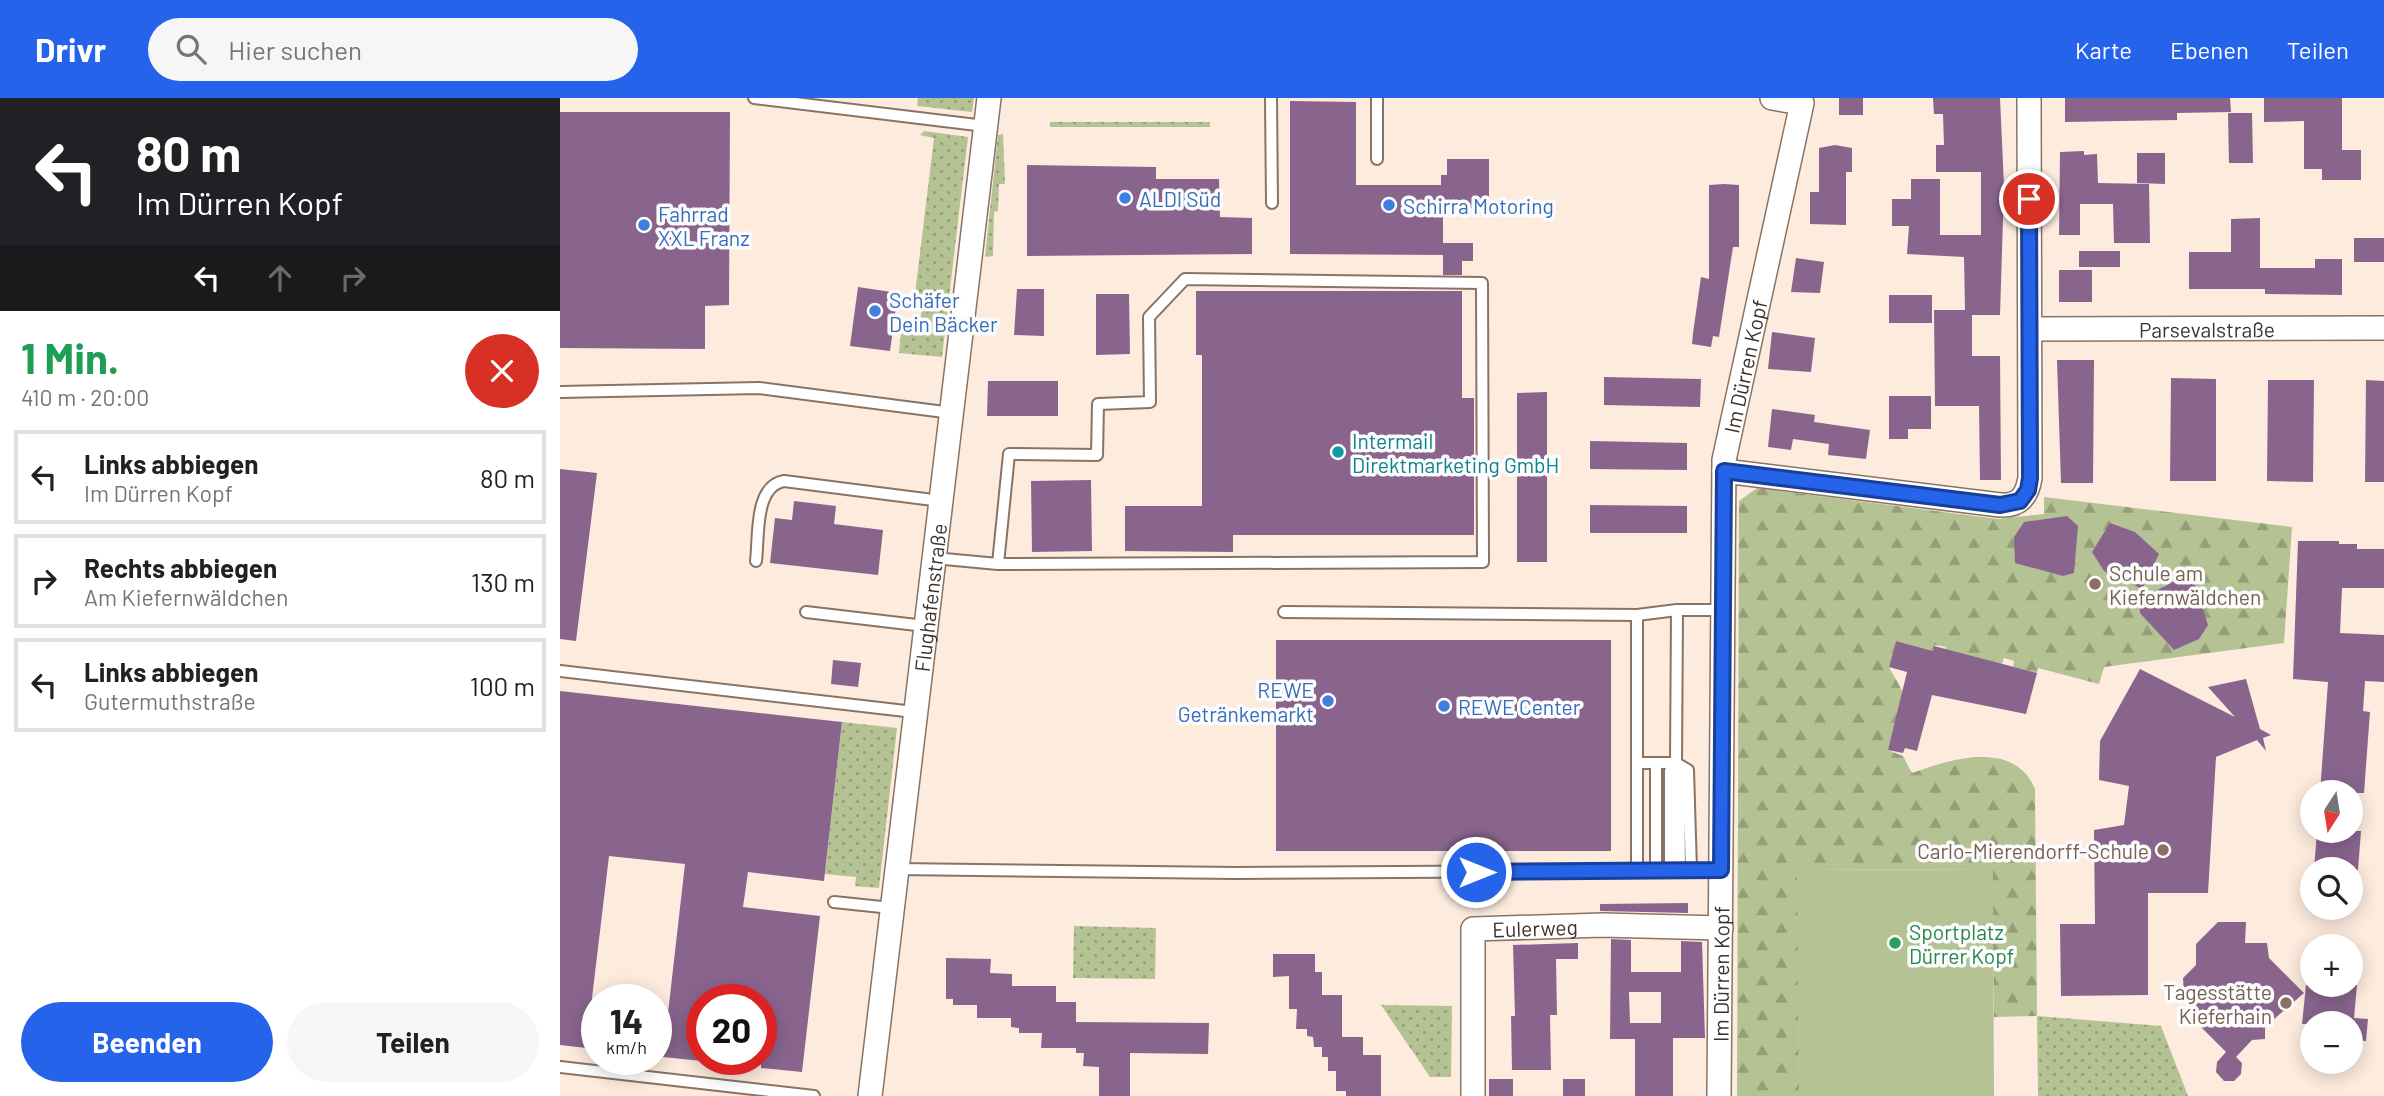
<!DOCTYPE html>
<html lang="de">
<meta charset="utf-8">
<style>
body{margin:0;font-family:Barlow,sans-serif;background:#f6f6f6;color:#202124;height:100vh;display:flex;flex-direction:column;font-size:26px;white-space:nowrap}
*{box-sizing:border-box;margin:0}
p{font-size:23px;color:#757577}
.icon{flex:none;width:38px;height:38px;fill:none;stroke:currentColor;stroke-width:2;stroke-linecap:round;stroke-linejoin:round}
.map{position:relative;flex:1;overflow:hidden}
.sheet{display:flex;flex-direction:column;background:#fff;width:560px}
.sheet>*{flex:none}
.banner{background:#202124;color:#fff;overflow:hidden}
.needle{width:46px;rotate:192deg}
.buttons{position:absolute;left:1740px;top:682px;display:grid;gap:14px}
.buttons a{display:grid;place-items:center;width:63px;height:63px;border-radius:50%;background:#fff;box-shadow:0 4px 18px #0003;font-size:35px}
.speed{position:absolute;left:21px;top:886px;display:flex;gap:14px;font-size:35px;font-weight:700;text-align:center}
.speed>*{display:grid;place-content:center;width:91px;height:91px;border-radius:50%;background:#fff;box-shadow:0 4px 18px #0003;line-height:1}
.speed small{font-size:18px;font-weight:400}
.speed .limit{border:10px solid #d22;background:#fff;color:#111}
.pin{position:absolute;display:grid;place-items:center;width:60px;height:60px;color:#fff;margin:-30px;border:4px solid #fff;border-radius:50%;box-shadow:0 2px 7px #0007}
.me{position:absolute;width:77px;margin:-38px;rotate:90deg;stroke-linejoin:round;filter:drop-shadow(0 0 5px #0008)}
.turn{display:flex;align-items:center;gap:24px;height:147px;padding:0 21px;font-size:32px}
.turn .icon{width:91px;height:91px;stroke-width:2.5}
.turn b{display:block;font-size:49px;line-height:60px}
.lanes{display:flex;align-items:center;height:66px;padding:0 21px;background:#0003;justify-content:center;gap:35px;direction:ltr}
.lanes .off{opacity:.35}
.round{display:grid;place-items:center;flex:none;width:74px;height:74px;border-radius:37px;background:#f6f6f6}
.summary{display:flex;align-items:center;justify-content:space-between;height:119px;padding:0 21px}
h1{font-size:42px;font-weight:700;line-height:52px;color:#1e9e55}
.action{display:flex;gap:14px;margin-top:auto;padding:14px 21px}
.action a{flex:1;height:80px;border-radius:42px;background:#2563eb;color:#fff;font-size:28px;font-weight:700;line-height:80px;text-align:center}
.action a+a{background:#f6f6f6;color:#202124}
ul{padding:0;list-style:none}
li{display:flex;align-items:center;gap:21px;height:94px;margin:0 14px 10px;padding:0 7px;border:4px solid #e0e0e0;border-radius:0px}
li div{flex:1}
li b{display:block;font-size:26px}
li em{font-style:normal}
header{display:flex;align-items:center;gap:42px;box-sizing:border-box;height:98px;padding:0 35px;background:#2563eb;color:#fff}
header strong{font-size:33px}
nav{display:flex;gap:38px;margin-inline-start:auto;font-size:24px}
.search{width:490px;height:63px;background:#f6f6f6;display:flex;align-items:center;gap:18px;box-sizing:border-box;padding:0 24px;border-radius:38px;color:#757577;font-size:26px}
main{display:flex;flex:1;min-height:0}
.map>svg:first-child{display:block}
.grass{fill:url(#grass-dots)}
.forest{fill:url(#forest-firs)}
.garden{fill:#b5c394}
.building{fill:#89658e;fill-rule:evenodd}
.lines{fill:none;stroke-linecap:round;stroke-linejoin:round}
.lane-casing{stroke:#887465;stroke-width:14}
.street-casing{stroke:#887465;stroke-width:26}
.lane{stroke:#fff;stroke-width:10}
.street{stroke:#fff;stroke-width:23}
.route-casing{stroke:#184099;stroke-width:18}
.route{stroke:#2563eb;stroke-width:12}
.shop-dot{fill:#3f7fe0;stroke:#fcfcfc;stroke-width:2.5}
.culture-dot{fill:#0f9aa8;stroke:#fcfcfc;stroke-width:2.5}
.education-dot{fill:#8d6e63;stroke:#fcfcfc;stroke-width:2.5}
.leisure-dot{fill:#2e9e5b;stroke:#fcfcfc;stroke-width:2.5}
.labels{text-anchor:middle;dominant-baseline:central;stroke-width:7;stroke-linejoin:round;paint-order:stroke}
.shop-label{font-size:21px;fill:#366cbe;stroke:#fcfcfc;text-anchor:start}
.street-label{font-size:21px;fill:#3b322c;stroke:#fcfcfc}
.culture-label{font-size:21px;fill:#0d838f;stroke:#fcfcfc;text-anchor:start}
.education-label{font-size:21px;fill:#785e54;stroke:#fcfcfc;text-anchor:end}
.leisure-label{font-size:21px;fill:#27864d;stroke:#fcfcfc;text-anchor:start}
</style>
<header>
<strong>Drivr</strong>
<div class="search"><svg class="icon" aria-label="search" viewBox="0 0 24 24"><circle cx="10" cy="10" r="6"/><path d="M15 15l6 6"/></svg>Hier suchen</div>
<nav><a>Karte</a><a>Ebenen</a><a>Teilen</a></nav>
</header>
<main>
<section class="sheet">
<div class="banner">
<div class="turn"><svg class="icon" aria-label="left" viewBox="0 0 24 24"><path d="M17 20v-9H6M10 6l-5 5 5 5"/></svg><div><b>80 m</b>Im Dürren Kopf</div></div>
<div class="lanes"><svg class="icon" aria-label="left" viewBox="0 0 24 24"><path d="M17 20v-9H6M10 6l-5 5 5 5"/></svg><svg class="icon off" aria-label="ahead" viewBox="0 0 24 24"><path d="M12 20V5M6 11l6-6 6 6"/></svg><svg class="icon off" aria-label="right" viewBox="0 0 24 24"><path d="M7 20v-9h11M14 6l5 5-5 5"/></svg></div>
</div>
<div class="summary"><div><h1>1 Min.</h1><p>410 m · 20:00</p></div><a class="round" style="background:#d93025;color:#fff"><svg class="icon" aria-label="close" viewBox="0 0 24 24"><path d="M6 6l12 12M18 6L6 18"/></svg></a></div>
<ul>
<li><svg class="icon" aria-label="left" viewBox="0 0 24 24"><path d="M17 20v-9H6M10 6l-5 5 5 5"/></svg><div><b>Links abbiegen</b><p>Im Dürren Kopf</p></div><em>80 m</em></li>
<li><svg class="icon" aria-label="right" viewBox="0 0 24 24"><path d="M7 20v-9h11M14 6l5 5-5 5"/></svg><div><b>Rechts abbiegen</b><p>Am Kiefernwäldchen</p></div><em>130 m</em></li>
<li><svg class="icon" aria-label="left" viewBox="0 0 24 24"><path d="M17 20v-9H6M10 6l-5 5 5 5"/></svg><div><b>Links abbiegen</b><p>Gutermuthstraße</p></div><em>100 m</em></li>
</ul>
<div class="action"><a>Beenden</a><a>Teilen</a></div>
</section>
<div class="map">
<svg width="1824" height="998" viewBox="0 0 1824 998">
<defs>
<pattern id="grass-dots" width="8" height="8" patternUnits="userSpaceOnUse" patternTransform="scale(1.75)"><rect width="8" height="8" fill="#b5c394"/><path d="M2 2h.1M6 6h.1" fill="none" stroke="#949f79" stroke-width="1.8" stroke-linecap="round"/></pattern>
<pattern id="forest-firs" width="22" height="20" patternUnits="userSpaceOnUse" patternTransform="scale(1.75)"><rect width="22" height="20" fill="#b5c394"/><path d="M5 1l3.5 6h-7zM16 11l3.5 6h-7z" fill="#949f79"/></pattern>
</defs>
<rect width="100%" height="100%" fill="#fdebdd"/>
<path class="grass" d="M358,0H414L412,14L357,8Z
M490,24H650V29H490Z
M364,33L408,39L382,259L339,255L342,224L360,226L363,200L355,196L374,40L360,37Z
M443,36L445,86H439L438,113L434,114L433,158L425,159L438,37Z
M282,624L337,630L319,790L295,788L296,779L265,776Z
M514,828L596,830L595,881L513,880Z
M821,907L892,908L891,979H870Z
M1477,918L1601,928L1628,998H1478Z"/>
<path class="forest" d="M1197,390L1438,421L1484,416V399L1732,429L1724,545L1544,569L1539,586L1478,570L1477,575L1453,569L1454,563L1444,560L1442,566L1384,556L1386,549L1375,547L1373,553L1336,543L1329,569L1343,594L1328,652L1343,658L1352,675C1391,661 1454,641 1475,691L1477,918L1434,919L1432,771L1238,772L1239,998H1177L1179,403Z"/>
<path class="garden" d="M1433,771L1434,998H1239L1237,772Z"/>
<path class="building" d="M1279,0H1303V17H1279Z
M1373,0H1440L1444,88L1440,217H1412V258H1440L1441,382H1420L1419,308H1375L1374,212H1405L1404,159L1347,156L1349,128H1332V101H1351V81H1380V137H1421V74H1376V47H1384L1383,16H1374Z
M1505,0H1670L1671,14L1617,15V22L1505,24Z
M1704,0H1782V52H1801V82H1762V71H1744V23L1704,24Z
M730,3L796,4V87H881V77H887V61H929V110H883V145H913V163H902V177H883V157L730,156Z
M0,14H170L169,207L145,208V251L0,250Z
M1668,15H1692L1693,65H1669Z
M1275,47L1292,50V74H1286V127L1250,126V94H1259V50Z
M1524,53V57L1537,56L1538,85L1589,86L1590,145H1554L1553,106H1520V137H1499L1500,54Z
M1577,55H1605V86L1577,85Z
M467,67L596,69V81H659L660,119L692,120V156L467,158Z
M1164,86L1179,87V149H1173L1159,239L1153,238L1151,249L1132,246L1133,235L1141,179L1149,181V87Z
M1700,120V170H1755V161H1782V197L1705,196V191H1629V154H1671V121Z
M1794,140H1824V164H1794Z
M1519,153H1560V169H1519Z
M1236,160L1264,164L1260,195L1231,194Z
M1499,172H1532V204H1499Z
M298,189L338,195L330,253L290,248Z
M457,191H484V238L454,237Z
M636,193H902V300H914V437H673V454L565,453V408H642V257H636Z
M536,196H569L570,256L536,257Z
M1329,197H1372V225H1329Z
M1212,234L1255,240L1251,274L1208,271Z
M1497,262H1534L1533,385H1501Z
M1044,279L1141,281L1140,309L1044,307Z
M1611,280L1656,281V383H1610Z
M1708,282H1754L1753,384L1707,383Z
M1806,282L1824,283V384H1805Z
M428,283H498V318H427Z
M987,294V464H957V295Z
M1329,298H1371V331H1348V341H1329Z
M1212,311L1255,317L1254,324L1310,332L1306,361L1268,357L1269,346L1233,341L1231,352L1208,349Z
M1030,343L1127,345V372L1030,371Z
M0,371L37,375L16,543L0,541Z
M531,382L532,453L472,454L471,383Z
M234,403L276,408L274,426L323,432L318,477L210,465L215,420L232,422Z
M1030,407L1127,408V435H1030Z
M1507,418L1518,428L1514,475L1503,478L1455,465L1454,439L1464,424Z
M1550,425L1575,434L1599,456L1582,491L1544,473L1532,454Z
M1738,443H1779V446H1797V451H1824V490H1782L1780,535L1824,537V584L1805,583L1803,613L1810,614L1804,695H1760L1768,584L1733,581Z
M1620,480L1634,483L1648,527L1639,541L1614,552L1580,515L1579,502Z
M716,542H1051V753H716Z
M1336,543L1373,553L1374,548L1477,575L1466,616L1372,597L1357,653L1345,650L1343,655L1328,652L1347,574L1329,569Z
M273,562L301,565L298,589L271,586Z
M1580,571L1675,619L1648,589L1686,581L1700,631L1711,637L1703,640L1706,653L1697,642L1656,659L1648,795H1588V897L1501,898L1500,826H1535L1534,732L1564,727L1569,688L1539,682L1540,643Z
M0,593L282,624L264,783L188,774L183,809L260,818L242,974L201,970V901H142V963L103,959L125,766L49,758L26,950L0,947Z
M1757,733H1801L1798,772H1754Z
M1128,805V815L1040,813V806Z
M1658,824H1686L1685,845H1707L1709,860L1744,895L1705,929V941L1692,942L1676,959L1682,965L1681,976L1674,983H1664L1656,974L1657,964L1666,954L1638,926V912L1624,899L1623,880L1636,867V846Z
M1051,841L1071,842V874H1121V843L1142,844L1145,940H1113V998H1075V941H1050ZM1069,894H1101V925H1070Z
M1018,845V861H996L997,917H990L991,972H952L951,918H955L953,847Z
M713,856H755V874H762V897H782V939H803V957H821V998H786V993H776V973H768V959H762V949H754L753,939L747,938V931H736L737,911H729V878L713,879Z
M386,860L431,861L430,875L452,876V888H496V904H516V924L649,925L648,956L570,955V998H539V969L523,968L524,955H516V950H481L482,935H459V930L451,929V920H417V907H393V901H386Z
M1746,887H1797L1794,920L1808,921L1806,943L1790,942V926H1742Z
M929,981H953V998H929Z
M1003,981H1025V998H1003Z"/>
<g class="lines">
<defs>
<path id="lane" d="M194,0L425,28
M711,0L712,105
M817,61V0
M0,294L199,290L392,315
M374,460L438,466L923,464L922,185L625,181L589,219L590,304L538,306L537,357L449,356L438,466
M196,463C199,439 194,388 224,383L381,403
M246,514L365,528
M724,514L1077,517L1117,512H1164
M1077,517V773
M0,573L354,614
M1078,665H1116L1117,512
M1096,665V773
M1116,665L1128,672L1131,772
M1116,665L1119,673L1120,772
M336,771L675,775L1161,772
M1110,772V673L1116,665
M274,804L331,810
M0,969L254,998"/>
<g id="street">
<path id="s1" d="M1470,231L1824,230"/>
<path d="M1164,373L1440,407C1460,408 1467,398 1470,380L1469,0"/>
<path id="s2" d="M310,998L429,0"/>
<path id="s3" d="M913,998V831L1043,827L1161,830"/>
<path id="s4" d="M1159,998L1164,362L1242,5L1212,0"/>
</g>
</defs>
<use href="#lane" class="lane-casing"/>
<use href="#street" class="street-casing"/>
<use href="#lane" class="lane"/>
<use href="#street" class="street"/>
</g>
<g class="lines">
<defs>
<path id="route" d="M916,774L1161,772L1164,373L1440,407L1460,403L1468,392L1470,380L1469,101"/>
</defs>
<use href="#route" class="route-casing"/>
<use href="#route" class="route"/>
</g>
<g class="shop-dot">
<circle cx="565" cy="100" r="7"/>
<circle cx="829" cy="107" r="7"/>
<circle cx="84" cy="127" r="7"/>
<circle cx="315" cy="213" r="7"/>
<circle cx="768" cy="603" r="7"/>
<circle cx="884" cy="608" r="7"/>
</g>
<circle class="culture-dot" cx="778" cy="354" r="7"/>
<g class="education-dot">
<circle cx="1535" cy="486" r="7"/>
<circle cx="1603" cy="752" r="7"/>
<circle cx="1726" cy="905" r="7"/>
</g>
<circle class="leisure-dot" cx="1335" cy="845" r="7"/>
<g class="labels">
<g class="shop-label">
<text x="579" y="100">ALDI Süd</text>
<text x="843" y="107">Schirra Motoring</text>
<text x="98" y="115">Fahrrad<tspan x="98" dy="24">XXL Franz</tspan></text>
<text x="329" y="201">Schäfer<tspan x="329" dy="24">Dein Bäcker</tspan></text>
<text x="754" y="591" text-anchor="end">REWE<tspan x="754" dy="24">Getränkemarkt</tspan></text>
<text x="898" y="608">REWE Center</text>
</g>
<g class="street-label">
<text stroke="none"><textPath href="#s1" startOffset="177">Parsevalstraße</textPath></text>
<text stroke="none"><textPath href="#s4" startOffset="732">Im Dürren Kopf</textPath></text>
<text stroke="none"><textPath href="#s2" startOffset="502">Flughafenstraße</textPath></text>
<text stroke="none"><textPath href="#s3" startOffset="229">Eulerweg</textPath></text>
<text stroke="none"><textPath href="#s4" startOffset="122">Im Dürren Kopf</textPath></text>
</g>
<g class="culture-label">
<text x="792" y="342">Intermail<tspan x="792" dy="24">Direktmarketing GmbH</tspan></text>
</g>
<g class="education-label">
<text x="1549" y="474" text-anchor="start">Schule am<tspan x="1549" dy="24">Kiefernwäldchen</tspan></text>
<text x="1589" y="752">Carlo-Mierendorff-Schule</text>
<text x="1712" y="893">Tagesstätte<tspan x="1712" dy="24">Kieferhain</tspan></text>
</g>
<g class="leisure-label">
<text x="1349" y="833">Sportplatz<tspan x="1349" dy="24">Dürrer Kopf</tspan></text>
</g>
</g>
</svg>
<div class="buttons">
<a><svg class="needle" viewBox="-14 -14 28 28"><path d="M0-13l5 13h-10z" fill="#e53935"/><path d="M0 13l5-13h-10z" fill="#757577"/></svg></a>
<a><svg class="icon" aria-label="search" viewBox="0 0 24 24"><circle cx="10" cy="10" r="6"/><path d="M15 15l6 6"/></svg></a>
<a>+</a>
<a>−</a>
</div>
<div class="speed"><div>14<small>km/h</small></div><div class="limit">20</div></div>
<div class="pin" style="left:1469px;top:101px;background:#d93025"><svg class="icon" aria-label="arrive" viewBox="0 0 24 24"><path d="M6 21V4h12l-3 4 3 4H6"/></svg></div>
<svg class="me" style="left:916px;top:774px" viewBox="-20 -20 40 40"><circle r="17" fill="#2563eb" stroke="#fff" stroke-width="3"/><path d="M0-11L8 9 0 5-8 9z" fill="#fff"/></svg>
</div>
</main>
